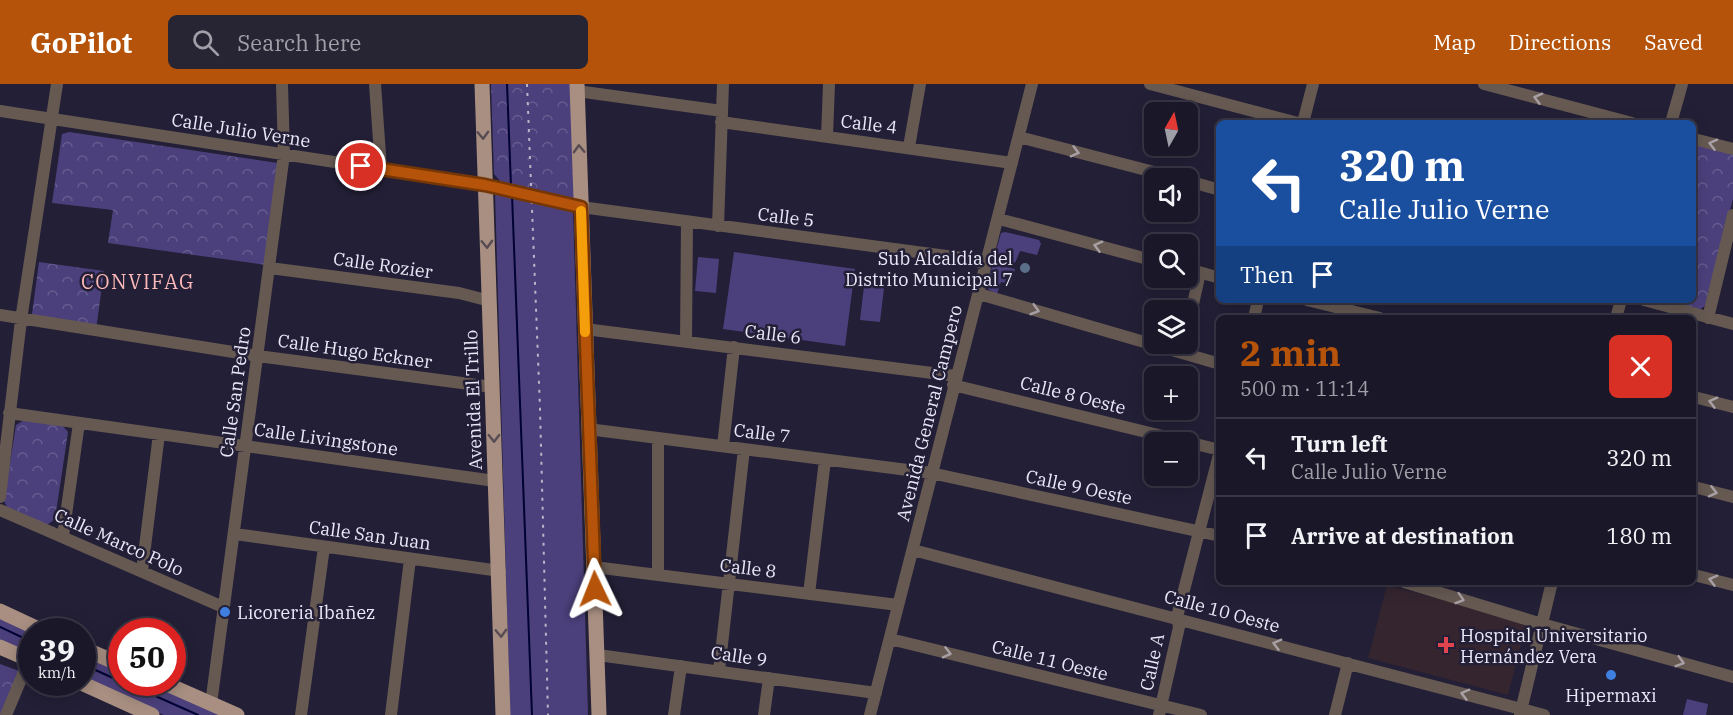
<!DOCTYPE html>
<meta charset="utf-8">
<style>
body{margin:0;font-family:"IBM Plex Serif",serif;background:#272434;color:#f1f3f6;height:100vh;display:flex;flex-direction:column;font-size:22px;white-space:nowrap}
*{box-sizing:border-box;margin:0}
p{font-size:20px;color:#9f9fa8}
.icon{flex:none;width:33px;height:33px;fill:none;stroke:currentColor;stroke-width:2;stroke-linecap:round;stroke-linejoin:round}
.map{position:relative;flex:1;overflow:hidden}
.sheet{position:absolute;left:1216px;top:231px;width:480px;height:270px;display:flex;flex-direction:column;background:#1a1728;border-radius:9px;box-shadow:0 3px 15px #0003,0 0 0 2px #383645}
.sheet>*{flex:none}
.hud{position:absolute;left:1216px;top:36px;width:480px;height:183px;border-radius:9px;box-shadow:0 3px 15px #0003,0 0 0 2px #383645;background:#1a4fa0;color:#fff;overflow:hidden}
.needle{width:39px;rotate:9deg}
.buttons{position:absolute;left:1144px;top:18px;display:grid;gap:12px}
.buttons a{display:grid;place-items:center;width:54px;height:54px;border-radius:9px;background:#1a1728;box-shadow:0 3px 15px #0003,0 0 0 2px #383645;font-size:30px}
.speed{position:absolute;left:18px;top:534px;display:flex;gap:12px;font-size:30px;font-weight:700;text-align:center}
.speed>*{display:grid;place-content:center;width:78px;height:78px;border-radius:50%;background:#1a1728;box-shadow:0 3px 15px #0003,0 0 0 2px #383645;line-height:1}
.speed small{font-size:15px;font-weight:400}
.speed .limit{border:9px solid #d22;background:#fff;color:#111}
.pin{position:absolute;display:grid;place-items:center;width:51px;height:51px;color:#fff;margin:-26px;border:3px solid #fff;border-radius:50%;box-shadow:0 2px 6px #0007}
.me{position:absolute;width:66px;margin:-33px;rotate:358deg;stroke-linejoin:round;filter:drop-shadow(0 0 4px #0008)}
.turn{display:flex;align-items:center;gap:21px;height:126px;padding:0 24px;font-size:27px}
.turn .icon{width:78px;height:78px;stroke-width:2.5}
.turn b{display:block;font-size:42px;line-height:51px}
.then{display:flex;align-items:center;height:57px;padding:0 24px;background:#0003;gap:12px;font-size:22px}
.round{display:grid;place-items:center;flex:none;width:63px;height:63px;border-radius:9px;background:#272434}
.summary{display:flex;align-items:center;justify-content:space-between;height:102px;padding:0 24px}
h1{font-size:36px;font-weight:700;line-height:45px;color:#b45309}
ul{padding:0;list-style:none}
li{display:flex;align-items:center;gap:18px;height:78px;padding:0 24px;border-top:2px solid #383645}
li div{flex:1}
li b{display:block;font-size:22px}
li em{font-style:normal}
header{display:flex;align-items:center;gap:36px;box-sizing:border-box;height:84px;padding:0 30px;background:#b45309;color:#fff}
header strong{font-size:28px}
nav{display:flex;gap:33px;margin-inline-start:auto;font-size:21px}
.search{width:420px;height:54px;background:#272434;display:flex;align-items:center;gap:15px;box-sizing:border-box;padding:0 21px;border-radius:9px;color:#9f9fa8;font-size:22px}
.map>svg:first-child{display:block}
.commercial{fill:#34252f}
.grass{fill:#4c407c}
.park{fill:url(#park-crowns)}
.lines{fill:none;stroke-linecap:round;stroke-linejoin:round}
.stream{stroke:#000233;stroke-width:2}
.minor{stroke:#655952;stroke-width:12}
.major{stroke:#a88f81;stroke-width:15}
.rail{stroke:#b8b5c7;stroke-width:2;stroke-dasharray:3 6;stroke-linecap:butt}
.oneway{stroke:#a8a0a5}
.oneway2{stroke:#584c54}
.route-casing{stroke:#753606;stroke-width:15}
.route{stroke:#b45309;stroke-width:10}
.slow{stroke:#f59e0b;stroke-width:10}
.service-dot{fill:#5c6f8a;stroke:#231f36;stroke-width:2}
.shop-dot{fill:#3f7fe0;stroke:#231f36;stroke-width:2}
.health-dot{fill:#e0444e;stroke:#231f36;stroke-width:2}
.labels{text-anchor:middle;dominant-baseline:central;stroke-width:5;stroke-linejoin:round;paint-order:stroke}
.street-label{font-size:18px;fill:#eae8f8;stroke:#231f36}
.poi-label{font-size:18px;fill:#eae8f8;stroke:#231f36;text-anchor:start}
.neighbourhood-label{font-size:20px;letter-spacing:1.5px;fill:#fdb8b8;stroke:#231f36}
</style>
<header>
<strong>GoPilot</strong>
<div class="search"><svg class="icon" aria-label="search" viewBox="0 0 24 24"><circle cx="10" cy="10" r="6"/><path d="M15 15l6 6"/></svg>Search here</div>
<nav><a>Map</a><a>Directions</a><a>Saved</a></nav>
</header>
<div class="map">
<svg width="1733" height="631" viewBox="0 0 1733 631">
<defs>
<pattern id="park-crowns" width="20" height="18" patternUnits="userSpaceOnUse" patternTransform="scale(1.5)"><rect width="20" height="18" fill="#4c407c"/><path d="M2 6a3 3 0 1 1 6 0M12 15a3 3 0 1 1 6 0" fill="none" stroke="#665c8f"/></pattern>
</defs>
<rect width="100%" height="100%" fill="#231f36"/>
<path class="commercial" d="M1387,501L1527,538L1508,611L1368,574Z"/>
<path class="grass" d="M495,108L573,127L588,631H510Z
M1005,148L1039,156L1041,160L1037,171L1020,167L1015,179L994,174L1001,149Z
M734,168L855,185L845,262L723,245Z
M698,173L719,175L716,209L695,207Z
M993,180L1015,185L1011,200L1001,198L997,210L989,206L986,201Z
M864,202L884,204L880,238L860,236Z
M0,532L32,548L31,573L0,559Z
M83,568L121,585L122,598L153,599L229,631H164L83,595Z
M1687,615L1708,620L1706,631H1683Z"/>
<path class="park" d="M491,0H574L577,116L501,98L494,90Z
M69,48L278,79L266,181L108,159L113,126L52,119L62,50Z
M1694,59L1733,69V115L1705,222L1697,227L1658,216H1694Z
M39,178L104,187L96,246L36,236L32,230Z
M26,335L61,340L68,348L55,435L47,441L7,423L4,417L16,341Z
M0,580L22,588L3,631H0Z"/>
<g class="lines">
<path class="stream" d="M507,0L511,102
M512,111L532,631
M0,543L32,558
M82,580L122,598
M124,598L198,631"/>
<path class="minor" d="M375,0L381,85
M1150,0L1298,39
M1484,0L1632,39
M577,7L722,27
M0,27L485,101L581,123L969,175L986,180
M721,38L1012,79
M1303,39L1313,0
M1671,39L1682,0
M827,53L829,0
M1019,53L1177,94
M1694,55L1733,65
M909,63L920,0
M1188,97L1220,106
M999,135L1155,177
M718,142L723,0
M270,184L459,209L490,217
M1188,185L1220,194
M979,210L1220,280
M1307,216L1380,234
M1644,216L1733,240
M0,231L258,272L492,303
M1254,234L1258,216
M1616,234L1621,216
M1708,234L1733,131
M1188,242L1200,189
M585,245L956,292
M686,257L687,138
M953,301L1220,366
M1694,313L1733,323
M9,329L495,397
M588,345L931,389L1220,452
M658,354V491
M723,362L734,263
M1694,403L1733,413
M0,413L21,236L57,0
M0,426L223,523
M235,450L500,487
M63,452L79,339
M913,466L1544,631
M594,483L898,521
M142,487L159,350
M1694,491L1733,501
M1404,498L1542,540L1733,593
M809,510L825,376
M890,555L1201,631
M598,571L876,609
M719,587L744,365
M211,620L284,70L282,0
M6,631L29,576
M301,631L324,463
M391,631L410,475
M674,631L681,582
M764,631L769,594
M870,631L1032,0
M1159,631L1179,543L1177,533L1220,367
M1335,631L1348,579
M1520,631L1552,498"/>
<path class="major" d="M482,0L503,631
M577,0L599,631
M0,527L45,548
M0,563L32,577
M82,564L122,581
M79,598L152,631
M162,598L237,631"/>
<path class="rail" d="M527,0L540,324L548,631"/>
</g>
<defs><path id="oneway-chevron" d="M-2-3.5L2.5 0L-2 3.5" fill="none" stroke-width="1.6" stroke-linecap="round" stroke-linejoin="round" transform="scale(1.5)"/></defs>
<g class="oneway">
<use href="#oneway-chevron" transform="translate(1538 14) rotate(-165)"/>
<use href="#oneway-chevron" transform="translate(1713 60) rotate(-166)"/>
<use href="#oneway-chevron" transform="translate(1075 68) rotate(15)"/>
<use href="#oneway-chevron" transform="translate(1098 162) rotate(-165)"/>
<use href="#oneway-chevron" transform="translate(1035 226) rotate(16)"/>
<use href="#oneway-chevron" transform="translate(1713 318) rotate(-165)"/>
<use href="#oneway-chevron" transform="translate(1713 408) rotate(14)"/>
<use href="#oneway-chevron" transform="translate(1713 496) rotate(-165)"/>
<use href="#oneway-chevron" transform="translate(1460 515) rotate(17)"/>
<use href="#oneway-chevron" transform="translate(1277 560) rotate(-165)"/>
<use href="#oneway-chevron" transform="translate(947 569) rotate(14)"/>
<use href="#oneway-chevron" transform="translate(1680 578) rotate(16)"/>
<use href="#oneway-chevron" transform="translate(1465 610) rotate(-165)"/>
</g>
<g class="oneway2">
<use href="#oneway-chevron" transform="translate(483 51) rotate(88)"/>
<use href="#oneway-chevron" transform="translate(579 65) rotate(-92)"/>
<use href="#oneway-chevron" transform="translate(487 160) rotate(88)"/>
<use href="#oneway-chevron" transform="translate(494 354) rotate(89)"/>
<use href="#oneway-chevron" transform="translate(501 549) rotate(88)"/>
</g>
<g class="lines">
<defs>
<path id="route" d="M361,82L485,101L581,123L595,505"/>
</defs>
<use href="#route" class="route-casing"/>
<use href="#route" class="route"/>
<path class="slow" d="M581,127L585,248"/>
</g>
<circle class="service-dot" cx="1025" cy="184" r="6"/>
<g class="shop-dot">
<circle cx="225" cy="528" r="6"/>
<circle cx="1611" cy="591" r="6"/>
</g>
<path class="health-dot" d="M1443 552h6v6h6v6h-6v6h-6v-6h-6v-6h6z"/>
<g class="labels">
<g class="street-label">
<text transform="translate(869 40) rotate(7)">Calle 4</text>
<text transform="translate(241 46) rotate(9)">Calle Julio Verne</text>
<text transform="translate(786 133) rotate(7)">Calle 5</text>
<text transform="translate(383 181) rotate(8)">Calle Rozier</text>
<text transform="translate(773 250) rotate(7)">Calle 6</text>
<text transform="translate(355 267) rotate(8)">Calle Hugo Eckner</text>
<text transform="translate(235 308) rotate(-82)">Calle San Pedro</text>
<text transform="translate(1073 311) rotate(14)">Calle 8 Oeste</text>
<text transform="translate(473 316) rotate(-92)">Avenida El Trillo</text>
<text transform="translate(929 329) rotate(-76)">Avenida General Campero</text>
<text transform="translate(762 349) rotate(7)">Calle 7</text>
<text transform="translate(326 355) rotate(8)">Calle Livingstone</text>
<text transform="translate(1079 403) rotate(12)">Calle 9 Oeste</text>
<text transform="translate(370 451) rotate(8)">Calle San Juan</text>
<text transform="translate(119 458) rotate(24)">Calle Marco Polo</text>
<text transform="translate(748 484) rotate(7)">Calle 8</text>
<text transform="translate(1222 527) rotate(15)">Calle 10 Oeste</text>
<text transform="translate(739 572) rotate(8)">Calle 9</text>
<text transform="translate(1050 576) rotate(14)">Calle 11 Oeste</text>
<text transform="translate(1152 578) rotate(-78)">Calle A</text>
</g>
<g class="poi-label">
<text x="1013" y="174" text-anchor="end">Sub Alcaldía del<tspan x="1013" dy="21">Distrito Municipal 7</tspan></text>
<text x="237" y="528">Licoreria Ibañez</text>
<text x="1460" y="551">Hospital Universitario<tspan x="1460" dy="21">Hernández Vera</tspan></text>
<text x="1611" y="611" text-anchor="middle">Hipermaxi</text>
</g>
<g class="neighbourhood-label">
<text x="138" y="197">CONVIFAG</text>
</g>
</g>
</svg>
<div class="buttons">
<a><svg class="needle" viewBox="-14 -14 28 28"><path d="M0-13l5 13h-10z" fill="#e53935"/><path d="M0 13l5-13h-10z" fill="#9f9fa8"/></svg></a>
<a><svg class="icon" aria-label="sound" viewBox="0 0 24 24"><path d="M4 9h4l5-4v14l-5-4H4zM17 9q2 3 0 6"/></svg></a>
<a><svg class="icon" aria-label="search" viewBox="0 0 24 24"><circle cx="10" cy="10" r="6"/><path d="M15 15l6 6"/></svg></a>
<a><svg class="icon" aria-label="layers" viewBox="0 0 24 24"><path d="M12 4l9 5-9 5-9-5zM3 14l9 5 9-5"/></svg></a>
<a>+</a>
<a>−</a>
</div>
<div class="speed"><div>39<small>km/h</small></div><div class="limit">50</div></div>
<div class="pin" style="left:361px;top:82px;background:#d93025"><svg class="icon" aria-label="arrive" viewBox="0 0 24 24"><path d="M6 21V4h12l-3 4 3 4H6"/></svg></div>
<svg class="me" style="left:595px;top:505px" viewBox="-20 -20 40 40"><path d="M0-17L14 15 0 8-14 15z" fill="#b45309" stroke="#fff" stroke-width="4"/></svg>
<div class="hud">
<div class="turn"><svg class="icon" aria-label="left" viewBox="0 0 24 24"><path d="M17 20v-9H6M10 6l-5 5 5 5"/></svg><div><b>320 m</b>Calle Julio Verne</div></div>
<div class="then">Then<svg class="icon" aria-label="arrive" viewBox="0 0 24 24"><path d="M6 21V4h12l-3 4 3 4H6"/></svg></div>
</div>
<section class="sheet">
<div class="summary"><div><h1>2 min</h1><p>500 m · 11:14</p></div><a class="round" style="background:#d93025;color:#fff"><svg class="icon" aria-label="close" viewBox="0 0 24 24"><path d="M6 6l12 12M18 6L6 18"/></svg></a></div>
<ul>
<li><svg class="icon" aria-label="left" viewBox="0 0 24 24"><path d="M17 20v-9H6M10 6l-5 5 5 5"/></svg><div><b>Turn left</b><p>Calle Julio Verne</p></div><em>320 m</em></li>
<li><svg class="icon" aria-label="arrive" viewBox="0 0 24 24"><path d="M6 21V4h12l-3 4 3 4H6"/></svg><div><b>Arrive at destination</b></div><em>180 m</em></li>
</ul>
</section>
</div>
